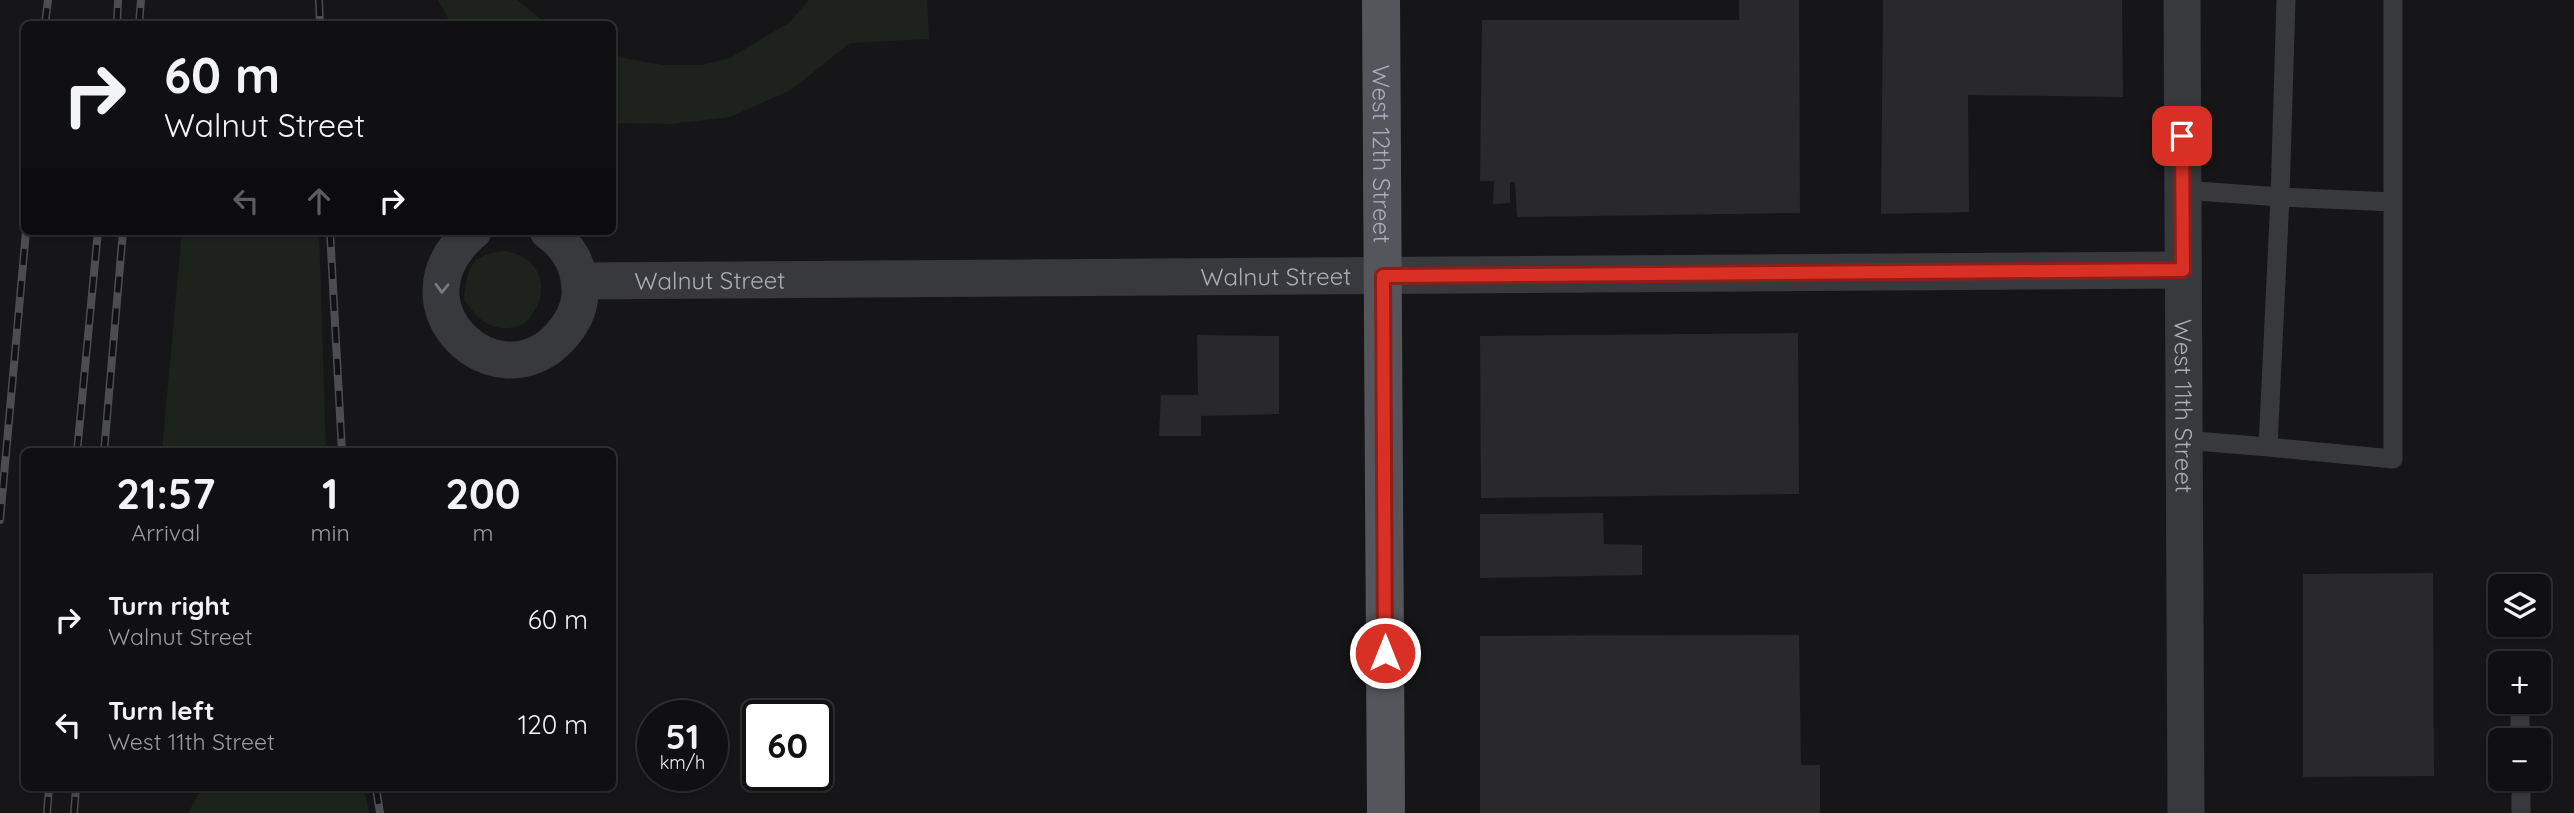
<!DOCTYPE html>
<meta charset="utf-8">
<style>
body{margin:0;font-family:Quicksand,sans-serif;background:#19191b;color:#f1f3f6;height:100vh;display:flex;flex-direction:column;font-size:26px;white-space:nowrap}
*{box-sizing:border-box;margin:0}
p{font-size:23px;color:#9c9d9f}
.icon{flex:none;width:38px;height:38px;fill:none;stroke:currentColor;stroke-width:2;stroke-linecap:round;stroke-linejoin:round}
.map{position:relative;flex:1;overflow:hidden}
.details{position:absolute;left:21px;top:448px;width:595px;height:343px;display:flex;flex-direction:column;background:#101012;border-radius:10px;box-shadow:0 2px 5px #0004,0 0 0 2px #303032}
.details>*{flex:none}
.guide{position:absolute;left:21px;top:21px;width:595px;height:214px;border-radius:10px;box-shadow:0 2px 5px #0004,0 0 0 2px #303032;background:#101012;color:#f1f3f6;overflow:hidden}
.tools{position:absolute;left:2488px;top:574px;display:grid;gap:14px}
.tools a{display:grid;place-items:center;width:63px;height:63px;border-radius:10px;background:#101012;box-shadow:0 2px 5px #0004,0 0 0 2px #303032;font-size:35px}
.speed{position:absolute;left:637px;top:700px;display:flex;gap:14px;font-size:35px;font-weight:700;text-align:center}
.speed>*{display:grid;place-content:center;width:91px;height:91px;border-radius:50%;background:#101012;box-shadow:0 2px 5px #0004,0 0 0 2px #303032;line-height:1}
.speed small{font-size:18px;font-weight:400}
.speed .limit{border:4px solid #111;border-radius:10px;background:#fff;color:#111}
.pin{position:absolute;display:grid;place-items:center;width:60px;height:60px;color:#fff;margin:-30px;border-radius:14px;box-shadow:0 4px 10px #0006}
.me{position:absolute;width:77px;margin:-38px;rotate:0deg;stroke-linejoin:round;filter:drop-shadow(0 0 5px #0008)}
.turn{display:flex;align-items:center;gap:24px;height:147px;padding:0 28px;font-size:32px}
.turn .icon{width:91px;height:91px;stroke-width:2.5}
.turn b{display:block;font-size:49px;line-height:60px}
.lanes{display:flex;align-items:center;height:66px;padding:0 28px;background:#0003;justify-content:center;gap:35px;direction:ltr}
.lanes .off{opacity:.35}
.eta{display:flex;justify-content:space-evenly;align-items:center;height:119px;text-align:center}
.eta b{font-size:42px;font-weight:700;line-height:49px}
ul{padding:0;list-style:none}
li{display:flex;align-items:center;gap:21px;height:105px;padding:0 28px}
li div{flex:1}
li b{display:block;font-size:26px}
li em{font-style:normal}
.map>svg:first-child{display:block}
.green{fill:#1d221d}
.building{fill:#29292c}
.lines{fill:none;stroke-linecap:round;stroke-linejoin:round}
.lane{stroke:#38393c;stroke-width:19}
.street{stroke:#38393c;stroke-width:37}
.primary{stroke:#54565b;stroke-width:38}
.rail-casing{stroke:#4b4d51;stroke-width:8}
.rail{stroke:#111113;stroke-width:5;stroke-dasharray:16;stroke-linecap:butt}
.oneway{stroke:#77797f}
.route-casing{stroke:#8d1f18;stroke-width:18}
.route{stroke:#d93025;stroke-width:12}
.labels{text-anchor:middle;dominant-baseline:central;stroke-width:7;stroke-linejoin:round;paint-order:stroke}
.street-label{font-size:24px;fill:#aaaeb6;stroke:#111113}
</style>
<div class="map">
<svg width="2574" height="813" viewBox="0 0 2574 813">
<rect width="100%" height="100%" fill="#161618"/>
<path class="green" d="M438,0H517L547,24H451Z
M809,0H927L929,39L850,43L791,90L730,117L671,124L613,123V56L663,65H702L730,58L790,22Z
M182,231H319L326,451H162Z
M506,251C546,259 552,297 524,324C496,335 479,323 464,299C468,266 470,254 506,251Z
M202,788H364L369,813H188Z"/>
<path class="building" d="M1739,0H1799L1800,213L1517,217L1515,182H1510V203L1493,204L1494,181H1480L1482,20H1739Z
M1883,0H2122L2123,97L1968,95L1969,212L1881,214Z
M1798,333L1799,494L1481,498L1480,336Z
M1197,335L1279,336V414L1201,416V436H1159L1161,395H1198Z
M1603,513L1604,544L1642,545V575L1480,578V514Z
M2433,573L2434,776L2303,777V574Z
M1799,635L1801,765H1820V813H1480V636Z"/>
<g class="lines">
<path class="lane" d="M2183,190L2280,197L2286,0
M2184,440L2268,447L2280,197L2393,202
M2268,447L2393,459V0
M2520,702V740
M2521,779V813"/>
<g class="street">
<path id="s1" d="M2182,0L2186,813"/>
<path d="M473,231C386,305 497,406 560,337C571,325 579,311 580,295C581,268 569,246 548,231"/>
<path id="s2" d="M580,281L2183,270"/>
</g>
<path class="primary" id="s3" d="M1381,0L1386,813"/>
<defs>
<path id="rail" d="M319,0L320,24
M45,24L48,0
M117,24L118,0
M139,24L141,0
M330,231L342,452
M77,452L98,231
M104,452L123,231
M0,520L26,231
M376,788L380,813
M47,813L49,788
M74,813L76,788"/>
</defs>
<use href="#rail" class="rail-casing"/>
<use href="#rail" class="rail"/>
</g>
<defs><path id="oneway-chevron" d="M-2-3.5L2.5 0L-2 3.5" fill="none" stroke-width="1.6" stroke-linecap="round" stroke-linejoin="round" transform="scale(1.75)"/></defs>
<use class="oneway" href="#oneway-chevron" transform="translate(442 288) rotate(92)"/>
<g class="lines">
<defs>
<path id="route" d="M1385,653L1383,276L2183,270L2182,136"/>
</defs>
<use href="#route" class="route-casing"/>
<use href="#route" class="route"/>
</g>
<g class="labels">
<g class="street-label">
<text stroke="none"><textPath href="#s3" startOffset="154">West 12th Street</textPath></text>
<text stroke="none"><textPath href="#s2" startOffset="696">Walnut Street</textPath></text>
<text stroke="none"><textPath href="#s2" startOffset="130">Walnut Street</textPath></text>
<text stroke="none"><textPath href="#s1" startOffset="406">West 11th Street</textPath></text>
</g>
</g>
</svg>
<div class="tools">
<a><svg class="icon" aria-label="layers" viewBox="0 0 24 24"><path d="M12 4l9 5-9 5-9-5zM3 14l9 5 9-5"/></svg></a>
<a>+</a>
<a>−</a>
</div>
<div class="speed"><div>51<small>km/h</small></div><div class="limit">60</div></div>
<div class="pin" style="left:2182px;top:136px;background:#d93025"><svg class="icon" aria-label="arrive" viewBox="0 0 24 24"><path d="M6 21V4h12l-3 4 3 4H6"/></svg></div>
<svg class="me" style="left:1385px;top:653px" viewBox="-20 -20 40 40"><circle r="17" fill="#d93025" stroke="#fff" stroke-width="3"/><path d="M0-11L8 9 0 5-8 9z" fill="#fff"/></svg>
<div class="guide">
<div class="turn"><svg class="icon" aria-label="right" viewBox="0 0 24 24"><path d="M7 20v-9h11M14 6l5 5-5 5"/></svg><div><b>60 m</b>Walnut Street</div></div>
<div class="lanes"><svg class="icon off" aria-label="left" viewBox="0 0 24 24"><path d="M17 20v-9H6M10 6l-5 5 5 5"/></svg><svg class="icon off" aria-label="ahead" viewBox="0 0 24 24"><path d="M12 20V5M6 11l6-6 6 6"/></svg><svg class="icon" aria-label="right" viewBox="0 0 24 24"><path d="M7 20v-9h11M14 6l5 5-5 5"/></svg></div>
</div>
<section class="details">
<div class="eta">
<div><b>21:57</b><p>Arrival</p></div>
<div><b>1</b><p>min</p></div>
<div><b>200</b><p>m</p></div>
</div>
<ul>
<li><svg class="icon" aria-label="right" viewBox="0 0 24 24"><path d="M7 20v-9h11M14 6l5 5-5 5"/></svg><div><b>Turn right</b><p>Walnut Street</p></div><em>60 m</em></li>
<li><svg class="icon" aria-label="left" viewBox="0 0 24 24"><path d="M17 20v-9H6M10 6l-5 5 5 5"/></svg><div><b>Turn left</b><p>West 11th Street</p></div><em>120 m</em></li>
</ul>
</section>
</div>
